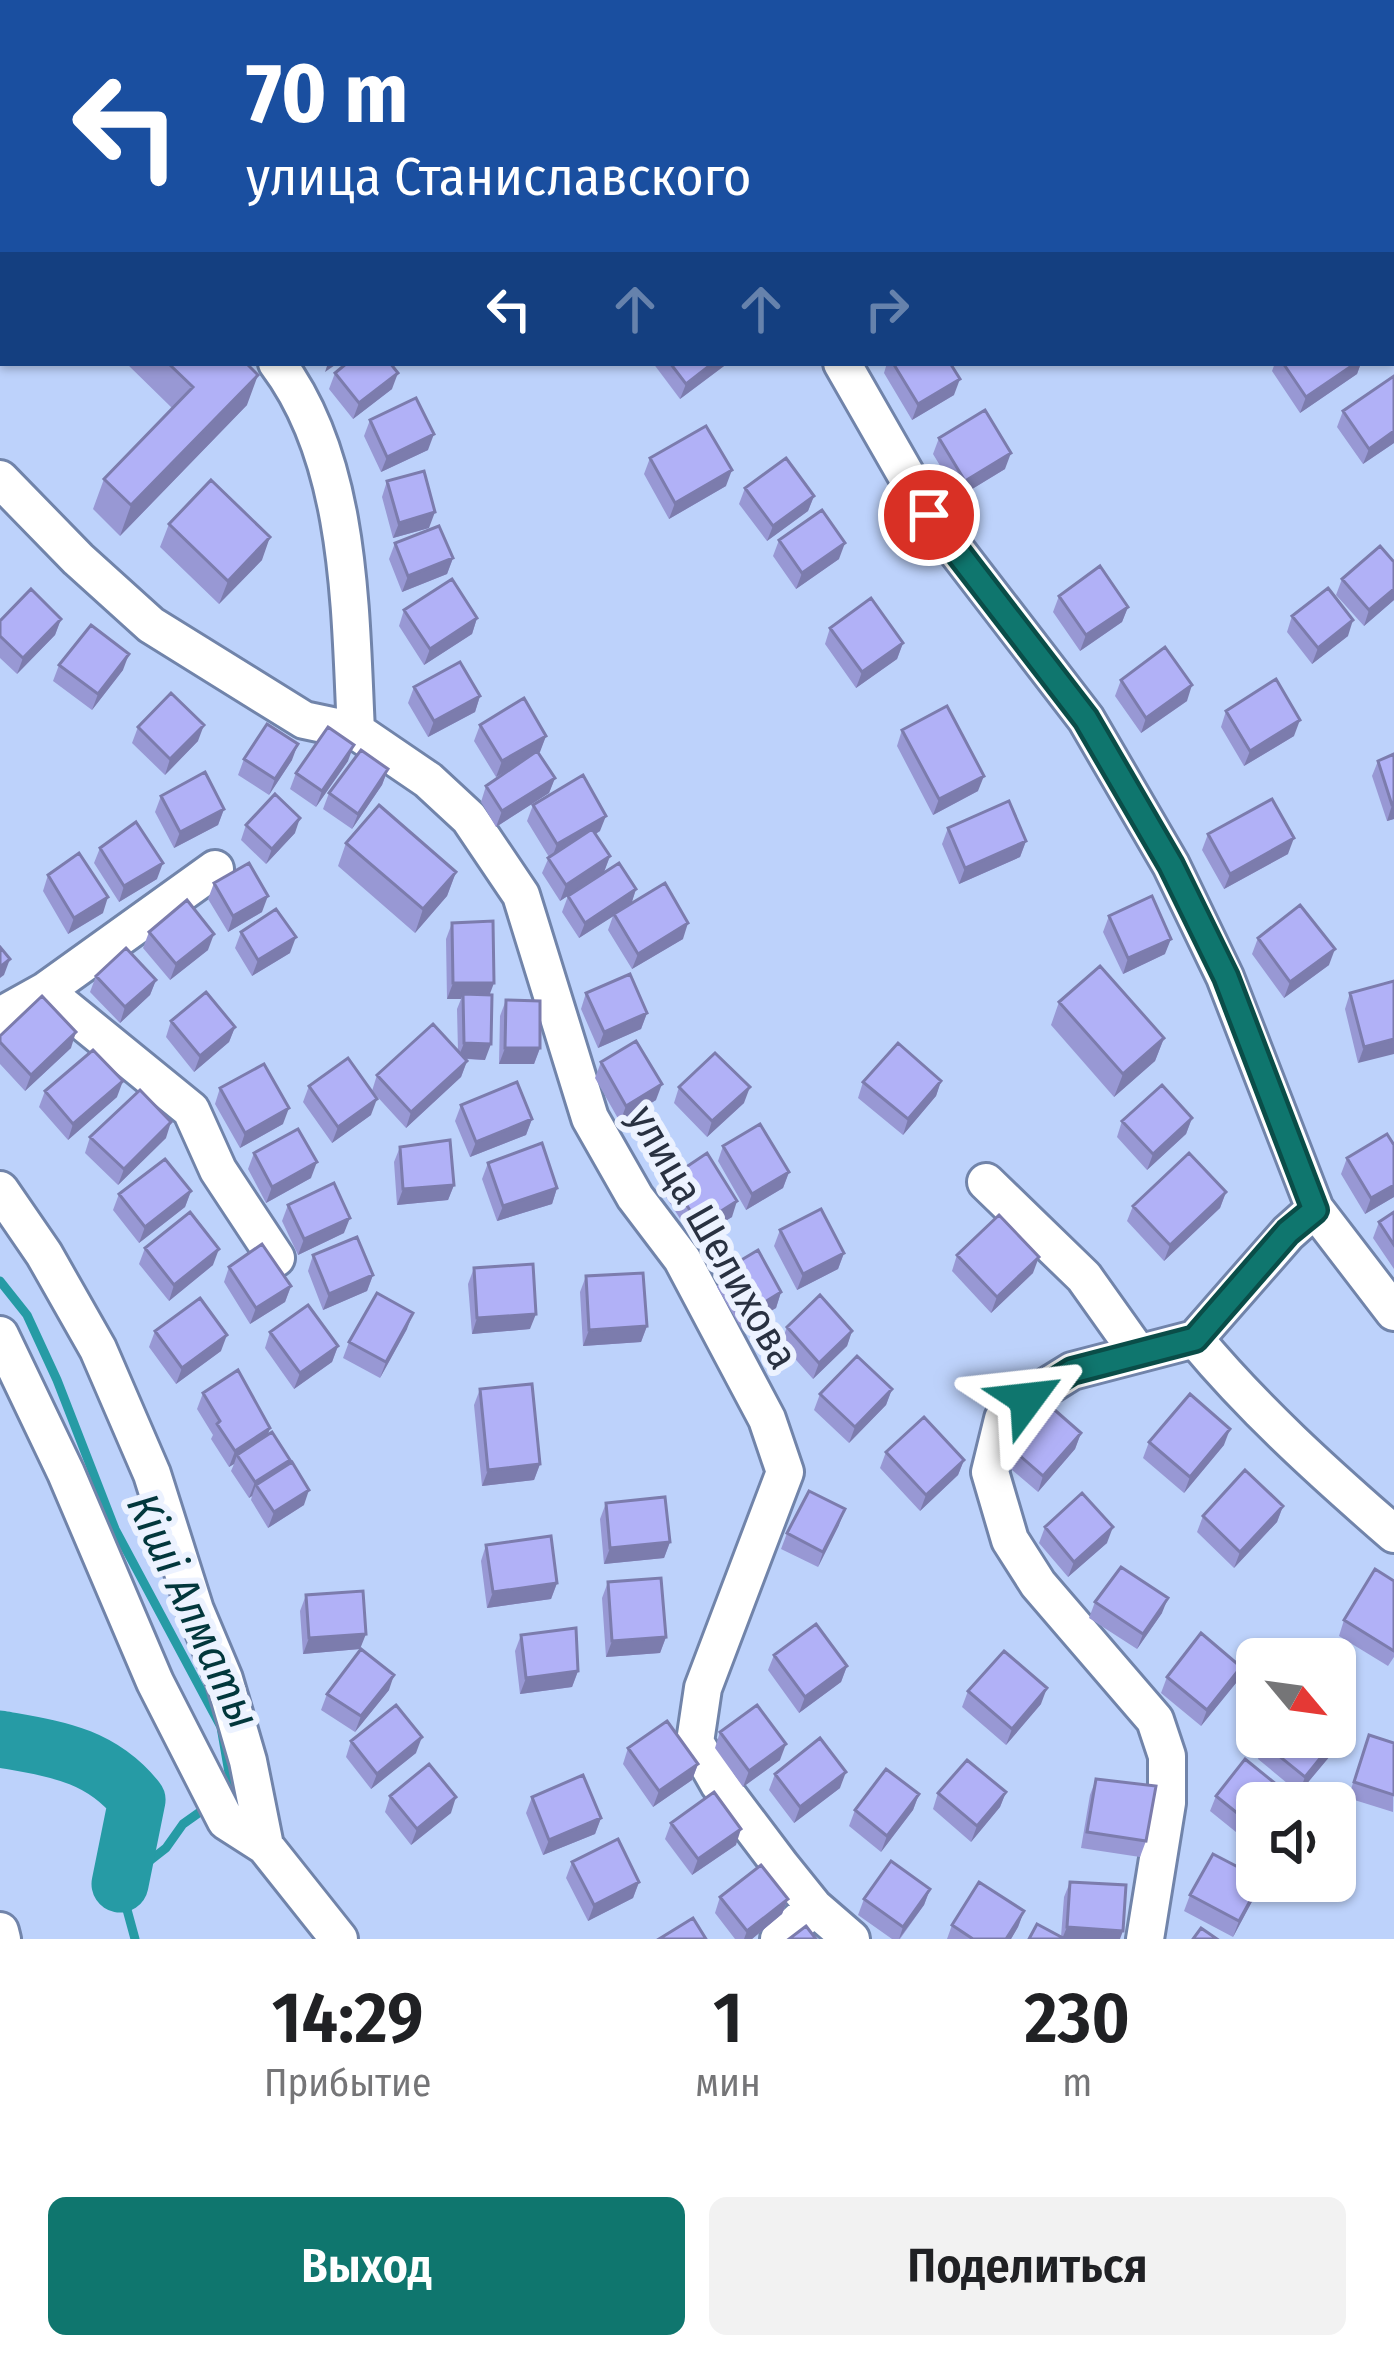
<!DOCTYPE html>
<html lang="ru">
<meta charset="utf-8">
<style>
body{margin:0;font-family:"Fira Sans Condensed",sans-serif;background:#f2f2f2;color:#202124;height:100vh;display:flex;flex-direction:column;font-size:45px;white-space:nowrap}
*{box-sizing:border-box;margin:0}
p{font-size:39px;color:#757577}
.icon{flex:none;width:66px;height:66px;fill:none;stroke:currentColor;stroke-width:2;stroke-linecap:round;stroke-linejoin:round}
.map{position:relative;height:1939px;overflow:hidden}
.panel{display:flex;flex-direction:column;background:#fff;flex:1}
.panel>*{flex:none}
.banner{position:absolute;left:0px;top:0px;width:1395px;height:366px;box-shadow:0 3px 9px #0004;background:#1a4fa0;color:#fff;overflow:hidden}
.needle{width:78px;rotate:119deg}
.tools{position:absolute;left:1236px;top:1638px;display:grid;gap:24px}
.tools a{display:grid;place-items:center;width:120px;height:120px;border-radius:18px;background:#fff;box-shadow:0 3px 9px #0004;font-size:60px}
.pin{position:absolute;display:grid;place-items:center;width:102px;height:102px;color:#fff;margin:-51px;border:6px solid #fff;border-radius:50%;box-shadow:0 3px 12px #0007}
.me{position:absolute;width:132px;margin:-66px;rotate:60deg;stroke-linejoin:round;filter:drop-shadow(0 0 9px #0008)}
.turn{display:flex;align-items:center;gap:42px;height:252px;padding:0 48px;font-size:54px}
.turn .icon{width:156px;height:156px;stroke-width:2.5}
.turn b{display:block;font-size:84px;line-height:102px}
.lanes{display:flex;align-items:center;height:114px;padding:0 48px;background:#0003;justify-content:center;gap:60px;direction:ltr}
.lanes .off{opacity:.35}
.eta{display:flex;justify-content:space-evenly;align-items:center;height:204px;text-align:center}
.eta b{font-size:72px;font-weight:600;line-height:84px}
.cta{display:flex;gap:24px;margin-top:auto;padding:24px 48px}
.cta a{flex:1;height:138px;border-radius:18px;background:#0f766e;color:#fff;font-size:48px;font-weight:600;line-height:138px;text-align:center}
.cta a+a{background:#f2f2f2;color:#202124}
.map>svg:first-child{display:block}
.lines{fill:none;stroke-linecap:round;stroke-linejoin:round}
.stream{stroke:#269ba5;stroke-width:9}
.river{stroke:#269ba5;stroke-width:57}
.street-casing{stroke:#7184aa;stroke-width:42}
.street{stroke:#fff;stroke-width:36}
.wall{fill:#9898d4}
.shaded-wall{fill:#7c7cad}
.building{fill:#b1b1f7;stroke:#7c7cad;stroke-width:3}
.route-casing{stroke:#0a4d48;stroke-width:30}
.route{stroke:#0f766e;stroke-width:21}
.labels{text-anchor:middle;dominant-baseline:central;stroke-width:12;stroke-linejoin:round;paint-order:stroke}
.street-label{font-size:42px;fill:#293141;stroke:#ecf2ff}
.water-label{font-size:45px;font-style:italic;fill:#02373c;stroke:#ecf2ff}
</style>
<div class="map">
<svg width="1394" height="1939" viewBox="0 0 1394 1939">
<rect width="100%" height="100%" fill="#bdd2fb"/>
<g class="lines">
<path class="stream" d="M0,1281L27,1315L57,1380L115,1529L221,1727L232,1790L221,1797
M135,1939L120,1884L166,1848L183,1824L207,1807"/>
<path class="river" d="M0,1739C55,1749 100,1754 137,1800L120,1884"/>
<defs>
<path id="street" d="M508,0L512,3
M1132,0L1135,3
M454,3L457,0
M542,3L544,0
M1392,23L1394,20
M0,131L3,133
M1392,294L1394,296
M277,363C352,462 350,612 356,731L428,780L469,818L521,895L590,1118L635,1197L682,1259L767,1419L785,1472L703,1688L695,1742L719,1784L781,1866L814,1907L851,1939
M842,363L929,515L1086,719L1171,865L1225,977L1315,1209L1394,1312
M0,479L78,559L151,625L304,720L356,731
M45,991L191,1110L218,1170L276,1258
M0,1016L45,991L215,869
M986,1182L1084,1277L1138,1353
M0,1190L44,1254L98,1349L152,1474L195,1610L224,1679L248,1761L265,1846L339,1939
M0,1335L66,1473L155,1682L226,1821L265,1846
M1195,1339C1255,1411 1324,1473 1394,1534
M0,1931L2,1939
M779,1939L814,1907
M1145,1939L1167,1803V1756L1155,1720L1038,1584L1010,1540L990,1472L1003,1419L1027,1399L1072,1371L1195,1339L1288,1233L1315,1209"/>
</defs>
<use href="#street" class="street-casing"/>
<use href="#street" class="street"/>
</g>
<path class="wall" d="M1012,0H1083L1080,3H1015Z
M3,74V101L0,99V79Z
M126,363H246L247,405L120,536L93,509L104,479L172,408Z
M653,363H728L680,399Z
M887,363H950L954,395L912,420L884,373Z
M1275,363H1361L1357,374L1300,413L1272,371Z
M335,373L392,389L353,419L329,389Z
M1343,411L1394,443L1363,464L1337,427Z
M370,420L428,450L381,472L364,436Z
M939,438L1005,469L959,497L933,454Z
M650,458L726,486L669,519L644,474Z
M387,481L429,528L393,538L382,497Z
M745,488L814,496L808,511L767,541L739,504Z
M169,524L262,560L219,604L160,547Z
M779,540L839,559L796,589L773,556Z
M395,543L453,558L447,574L402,592L389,559Z
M1394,562V600L1364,626L1336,595L1342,579Z
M1059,596L1128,607L1122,622L1080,651L1053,612Z
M404,610L477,618L472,634L424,665L399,626Z
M1292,616L1348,636L1312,664L1287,632Z
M61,619L55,635L17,674L0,658V621Z
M830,628L903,643L897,659L856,688L825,644Z
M59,665L123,670L92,710L53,681Z
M1121,680L1187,701L1141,733L1115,696Z
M414,687L480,696L475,712L428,737L408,703Z
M1226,711L1294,736L1244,766L1221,727Z
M480,725L546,736L539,753L555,778L549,793L496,827L481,802L486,786L510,769L496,777L474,741Z
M138,727L198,741L165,775L132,743Z
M902,730L978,791L933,815L897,746Z
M1394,754V819L1387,821L1372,776L1378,761Z
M244,759L292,760L269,795L238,775Z
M348,761L316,807L290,789L296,773Z
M388,769L382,785L352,829L323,809L329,793Z
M161,796L224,809L218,825L174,848L155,812Z
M533,805L600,831L596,834L610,856L604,872L560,901L542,873L549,857L527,821Z
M246,825L295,833L266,864L241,840Z
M948,828L1026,841L1020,857L959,884L942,844Z
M1208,834L1288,854L1224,889L1202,850Z
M346,843L456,872L447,896L415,933L338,866Z
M100,848L157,879L119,902L94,863Z
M48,875L103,913L68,934L43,891Z
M214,883L262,912L228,932L208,899Z
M636,889L631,904L683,939L632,969L608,930L613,916L579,938L562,912L568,896Z
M1109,916L1165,954L1123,974L1103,932Z
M452,923L490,995L485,1060L465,1059L467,1061L461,1077L406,1128L372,1091L377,1075L458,1051L457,1009L461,999H447L446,939Z
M149,932L208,950L170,980L143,948Z
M241,932L290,953L252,976L235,948Z
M1258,938L1329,965L1284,998L1252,954Z
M96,976L156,980L150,995L120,1023L90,992Z
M1394,981L1358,1063L1345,1009L1350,993Z
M586,993L647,1013L641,1029L598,1048L581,1009Z
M506,1000L540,1048L534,1064H499L500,1016Z
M1059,1002L1164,1038L1155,1061L1114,1097L1051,1025Z
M171,1021L235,1027L229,1042L194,1072L166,1037Z
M0,1036L71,1048L25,1091L0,1064Z
M601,1062L656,1100L620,1122L595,1078Z
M941,1081L936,1096L903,1135L858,1098L863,1082Z
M309,1086L371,1115L332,1143L303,1102Z
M679,1087L744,1103L707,1137L674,1103Z
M220,1088L283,1124L240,1148L215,1104Z
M45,1091L117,1097L68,1140L39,1107Z
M461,1105L532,1119L526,1135L470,1157L455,1121Z
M1192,1118L1186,1134L1147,1170L1117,1137L1122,1121Z
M90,1137L166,1138L118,1185L85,1153Z
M1394,1145V1197L1365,1214L1341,1174L1347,1158Z
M723,1146L789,1172L783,1188L746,1210L718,1161Z
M400,1147L454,1185L448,1200L397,1205L394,1162Z
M254,1153L311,1178L266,1203L248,1169Z
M488,1163L557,1188L552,1204L497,1221L482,1179Z
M670,1178L732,1217L694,1240L664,1194Z
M191,1191L185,1207L139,1243L113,1210L119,1194Z
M1226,1192L1220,1208L1164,1261L1127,1221L1133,1206Z
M288,1205L344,1233L298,1255L282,1221Z
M1394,1212V1269L1373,1238L1379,1222Z
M780,1230L844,1253L838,1269L797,1290L774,1246Z
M145,1248L213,1265L169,1301L139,1264Z
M313,1255L373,1275L367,1291L323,1310L308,1271Z
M957,1255L1033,1273L991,1313L952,1271Z
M229,1267L291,1286L285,1302L250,1324L224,1282Z
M474,1268L530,1329L472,1334L468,1284Z
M723,1271L781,1292L776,1308L741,1328L717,1287Z
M586,1276L647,1326L641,1342L583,1346L580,1292Z
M787,1327L852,1331L847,1346L813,1379L781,1343Z
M407,1329L380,1378L343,1358L349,1342Z
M155,1331L221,1351L176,1384L149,1347Z
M270,1332L338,1346L332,1362L294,1389L265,1348Z
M480,1389L540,1464L534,1480L482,1486L474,1405Z
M892,1389L886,1405L849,1443L814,1410L820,1394Z
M203,1393L268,1435L288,1464L304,1505L268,1528L251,1500L252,1496L249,1498L231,1471L234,1464L229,1467L211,1439L213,1435L197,1409Z
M1081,1433L1075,1449L1038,1492L1005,1464L1011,1448Z
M1149,1442L1224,1445L1184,1493L1143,1458Z
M886,1452L964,1460L958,1475L920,1511L880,1468Z
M606,1503L670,1542L664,1558L604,1564L600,1519Z
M1283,1506L1277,1522L1234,1568L1197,1532L1203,1516Z
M839,1525L818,1567L781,1549L787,1533Z
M1045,1527L1107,1543L1068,1577L1039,1543Z
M486,1545L557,1583L551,1599L487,1608L481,1561Z
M1394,1581V1657L1388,1666L1339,1636L1344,1620Z
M608,1582L666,1637L660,1653L606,1657L602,1598Z
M306,1595L360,1649L303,1654L300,1611Z
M1095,1602L1162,1613L1137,1649L1089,1618Z
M521,1635L578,1671L572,1687L520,1694L515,1651Z
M774,1655L847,1666L841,1682L799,1713L768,1670Z
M1167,1677L1236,1683L1201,1726L1161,1693Z
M389,1690L355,1732L321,1710L327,1694Z
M968,1691L1041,1704L1006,1745L962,1707Z
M720,1732L780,1760L743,1787L715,1748Z
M1369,1735L1394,1743L1393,1812L1348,1798Z
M351,1741L416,1753L371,1789L346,1757Z
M1263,1743L1330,1756L1299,1793L1258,1759Z
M628,1748L698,1764L692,1780L653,1807L623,1764Z
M775,1774L840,1788L794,1823L769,1790Z
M1096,1779L1146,1841L1140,1857L1081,1848L1090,1795Z
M1006,1792L1000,1807L971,1842L933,1809L938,1793Z
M1287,1793L1283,1803H1257V1839L1252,1845L1210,1811L1216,1796Z
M919,1794L913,1810L881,1852L849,1826L855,1810Z
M390,1796L451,1813L411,1845L385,1812Z
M532,1797L601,1818L595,1834L543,1855L526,1813Z
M671,1823L736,1845L692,1875L665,1839Z
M572,1862L639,1882L633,1898L588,1921L566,1878Z
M1070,1882L1120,1939L1061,1937L1064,1897Z
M930,1889L924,1905L900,1939H892L858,1915L864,1899Z
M1190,1895L1255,1896L1233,1937L1184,1911Z
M720,1897L788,1899L782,1914L752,1939H735L715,1913Z
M1024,1911L1018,1927L1011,1939H947L952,1925Z"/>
<path class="shaded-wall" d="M328,363H338L325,372Z
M713,363H728L680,399L686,384Z
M1356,363H1361L1357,374L1300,413L1306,397Z
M398,373L392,389L353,419L359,403Z
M258,375L247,405L120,536L131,505Z
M960,379L954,395L912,420L918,404Z
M1394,431V443L1363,464L1369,449Z
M434,434L428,450L381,472L387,457Z
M1011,453L1005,469L959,497L965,481Z
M732,470L726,486L669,519L675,503Z
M814,496L808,511L767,541L773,526Z
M435,512L429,528L393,538L399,523Z
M270,537L262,560L219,604L228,581Z
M845,543L839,559L796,589L802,573Z
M453,558L447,574L402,592L408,576Z
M1394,589V600L1364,626L1369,610Z
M1128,607L1122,622L1080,651L1086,635Z
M477,618L472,634L424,665L430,649Z
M61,619L55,635L17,674L23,658Z
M1353,620L1348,636L1312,664L1318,648Z
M903,643L897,659L856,688L862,672Z
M129,654L123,670L92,710L98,694Z
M1192,685L1187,701L1141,733L1146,718Z
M480,696L475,712L428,737L434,721Z
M1300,720L1294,736L1244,766L1250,751Z
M204,725L198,741L165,775L170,759Z
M546,736L540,752L496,777L502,761Z
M298,744L292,760L269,795L275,779Z
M354,745L348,761L316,807L322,791Z
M388,769L382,785L352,829L358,814Z
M984,776L978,791L933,815L939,799Z
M555,778L549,793L496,827L502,811Z
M1392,805H1394V819L1387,821Z
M224,809L218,825L174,848L180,832Z
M606,816L600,831L551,860L557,844Z
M300,818L295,833L266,864L272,849Z
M1294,838L1288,854L1224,889L1230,874Z
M1026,841L1020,857L959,884L965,868Z
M610,856L604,872L560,901L566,885Z
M163,863L157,879L119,902L124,886Z
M456,872L447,896L415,933L423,909Z
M636,889L631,905L579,938L585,923Z
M268,896L262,912L228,932L233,916Z
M108,897L103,913L68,934L74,918Z
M688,923L683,939L632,969L638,954Z
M214,934L208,950L170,980L176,964Z
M296,937L290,953L252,976L258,960Z
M1171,939L1165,954L1123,974L1128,958Z
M1335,949L1329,965L1284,998L1290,982Z
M10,959L4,975L0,978V967Z
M156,980L150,995L120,1023L125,1007Z
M453,983H494L488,999L463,994L461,999H447Z
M647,1013L641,1029L598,1048L604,1032Z
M235,1027L229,1042L194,1072L200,1056Z
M76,1032L71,1048L25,1091L31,1075Z
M1164,1038L1155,1061L1114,1097L1123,1074Z
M1394,1039V1054L1358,1063L1364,1047Z
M464,1043L491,1044L485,1060L458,1058Z
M505,1048H540L534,1064H499Z
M467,1061L461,1077L406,1128L411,1112Z
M123,1081L117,1097L68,1140L73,1124Z
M941,1081L936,1096L903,1135L908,1119Z
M662,1084L656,1100L620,1122L626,1106Z
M750,1087L744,1103L707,1137L712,1121Z
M377,1099L371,1115L332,1143L338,1127Z
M289,1108L283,1124L240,1148L245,1133Z
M1192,1118L1186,1134L1147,1170L1153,1154Z
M532,1119L526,1135L470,1157L476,1142Z
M171,1122L166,1138L118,1185L124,1169Z
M317,1162L311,1178L266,1203L272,1187Z
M789,1172L783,1188L746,1210L752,1194Z
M454,1185L448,1200L397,1205L403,1189Z
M1394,1185V1197L1365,1214L1371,1198Z
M557,1188L552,1204L497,1221L503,1206Z
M191,1191L185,1207L139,1243L145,1227Z
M1226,1192L1220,1208L1164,1261L1170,1245Z
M737,1201L732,1217L694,1240L699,1225Z
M350,1218L344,1233L298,1255L304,1239Z
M219,1249L213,1265L169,1301L174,1285Z
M844,1253L838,1269L797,1290L803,1274Z
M1039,1257L1033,1273L991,1313L997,1297Z
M373,1275L367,1291L323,1310L329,1294Z
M291,1286L285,1302L250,1324L256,1308Z
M781,1292L776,1308L741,1328L747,1313Z
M413,1313L407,1329L380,1378L386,1362Z
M536,1314L530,1329L472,1334L477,1318Z
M647,1326L641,1342L583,1346L589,1330Z
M852,1331L847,1346L813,1379L819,1363Z
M227,1335L221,1351L176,1384L182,1368Z
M338,1346L332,1362L294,1389L300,1373Z
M892,1389L886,1405L849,1443L855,1427Z
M270,1428L265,1444L237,1455L234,1464L229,1467L235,1451Z
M1230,1429L1224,1445L1184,1493L1190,1477Z
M1081,1433L1075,1449L1038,1492L1043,1476Z
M290,1460L284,1476L256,1485L252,1496L249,1498L255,1482Z
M964,1460L958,1475L920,1511L926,1495Z
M540,1464L534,1480L482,1486L488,1470Z
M309,1490L304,1505L268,1528L274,1512Z
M1283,1506L1277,1522L1234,1568L1240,1552Z
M845,1509L839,1525L818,1567L823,1552Z
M1113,1527L1107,1543L1068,1577L1074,1562Z
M670,1542L664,1558L604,1564L610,1548Z
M557,1583L551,1599L487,1608L493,1592Z
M1168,1598L1162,1613L1137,1649L1143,1634Z
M366,1634L360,1649L303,1654L309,1638Z
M666,1637L660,1653L606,1657L612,1641Z
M847,1666L841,1682L799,1713L805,1697Z
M1241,1667L1236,1683L1201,1726L1207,1710Z
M578,1671L572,1687L520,1694L526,1678Z
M394,1675L389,1690L355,1732L361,1716Z
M1047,1688L1041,1704L1006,1745L1012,1729Z
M422,1737L416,1753L371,1789L377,1774Z
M1335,1740L1330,1756L1299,1793L1305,1777Z
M786,1744L780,1760L743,1787L749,1771Z
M698,1764L692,1780L653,1807L659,1791Z
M846,1772L840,1788L794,1823L800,1807Z
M1006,1792L1000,1807L971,1842L977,1826Z
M919,1794L913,1810L881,1852L887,1836Z
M456,1797L451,1813L411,1845L417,1829Z
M601,1818L595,1834L543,1855L549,1840Z
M741,1829L736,1845L692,1875L698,1859Z
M1261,1881L1255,1896L1233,1937L1239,1921Z
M639,1882L633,1898L588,1921L594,1905Z
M930,1889L924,1905L899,1939L903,1927Z
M788,1899L782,1914L752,1939H744L747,1931Z
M1024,1911L1018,1927L1011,1939H1006Z
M1067,1927L1123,1931L1120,1939H1062Z"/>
<path class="building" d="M1032,0H1072L1068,3H1035Z
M1218,0H1276L1275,3H1216Z
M1393,86L1394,165L1392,167V87Z
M168,363H246L258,375L131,505L104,479L193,387Z
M347,363H390L398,373L359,403L335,373Z
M670,363H713L686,384Z
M893,363H950L960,379L918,404Z
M1283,363H1356L1306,397Z
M1394,376V431L1369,449L1343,411Z
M416,398L434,434L387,457L370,420Z
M985,410L1011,453L965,481L939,438Z
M706,426L732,470L675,503L650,458Z
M786,458L814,496L773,526L745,488Z
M424,471L435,512L399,523L387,481Z
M211,480L270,537L228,581L169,524Z
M822,510L845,543L802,573L779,540Z
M439,526L453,558L408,576L395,543Z
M1380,546L1394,562V589L1369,610L1342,579Z
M1100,566L1128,607L1086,635L1059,596Z
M452,579L477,618L430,649L404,610Z
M1328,588L1353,620L1318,648L1292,616Z
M31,589L61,619L23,658L0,636V621Z
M871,598L903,643L862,672L830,628Z
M91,625L129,654L98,694L59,665Z
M1165,647L1192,685L1146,718L1121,680Z
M460,662L480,696L434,721L414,687Z
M1276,679L1300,720L1250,751L1226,711Z
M171,693L204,725L170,759L138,727Z
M524,698L546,736L502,761L480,725Z
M947,706L984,776L939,799L902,730Z
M267,724L298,744L275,779L244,759Z
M328,727L354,745L322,791L296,773Z
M361,750L388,769L358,814L329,793Z
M537,751L555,778L502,811L486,786Z
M1394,754V805H1392L1378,761Z
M205,772L224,809L180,832L161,796Z
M583,775L606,816L557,844L533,805Z
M275,794L300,818L272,849L246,825Z
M1272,799L1294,838L1230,874L1208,834Z
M1009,801L1026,841L965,868L948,828Z
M379,805L456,872L423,909L346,843Z
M136,822L163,863L124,886L100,848Z
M592,829L610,856L566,885L548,858Z
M79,853L108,897L74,918L48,875Z
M249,863L268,896L233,916L214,883Z
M619,863L636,889L585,923L568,896Z
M665,883L688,923L638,954L614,914Z
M1152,896L1171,939L1128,958L1109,916Z
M187,900L214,934L176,964L149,932Z
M1300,905L1335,949L1290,982L1258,938Z
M276,909L296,937L258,960L241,932Z
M493,921L494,983H453L452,923Z
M0,947L10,959L0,967Z
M126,948L156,980L125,1007L96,976Z
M1100,966L1164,1038L1123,1074L1059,1002Z
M630,974L647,1013L604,1032L586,993Z
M1394,981V1039L1364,1047L1350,993Z
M206,992L235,1027L200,1056L171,1021Z
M463,994L492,995L491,1044L464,1043Z
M42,996L76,1032L31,1075L0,1042V1036Z
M506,1000L540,1001V1048H505Z
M433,1024L467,1061L411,1112L377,1075Z
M636,1041L662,1084L626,1106L601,1062Z
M898,1043L941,1081L908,1119L863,1082Z
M93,1050L123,1081L73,1124L45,1091Z
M715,1053L750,1087L712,1121L679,1087Z
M348,1058L377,1099L338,1127L309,1086Z
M264,1064L289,1108L245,1133L220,1088Z
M517,1082L532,1119L476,1142L461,1105Z
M1162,1085L1192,1118L1153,1154L1122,1121Z
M140,1090L171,1122L124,1169L90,1137Z
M760,1124L789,1172L752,1194L723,1146Z
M298,1129L317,1162L272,1187L254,1153Z
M1387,1134L1394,1145V1185L1371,1198L1347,1158Z
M450,1140L454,1185L403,1189L400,1147Z
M542,1143L557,1188L503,1206L488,1163Z
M707,1153L737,1201L699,1225L670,1178Z
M1189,1153L1226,1192L1170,1245L1133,1206Z
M165,1159L191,1191L145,1227L119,1194Z
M334,1183L350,1218L304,1239L288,1205Z
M821,1209L844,1253L803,1274L780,1230Z
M190,1212L219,1249L174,1285L145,1248Z
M1394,1212V1245L1379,1222Z
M999,1215L1039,1257L997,1297L957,1255Z
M357,1237L373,1275L329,1294L313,1255Z
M262,1244L291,1286L256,1308L229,1267Z
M758,1250L781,1292L747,1313L723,1271Z
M533,1264L536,1314L477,1318L474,1268Z
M643,1273L647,1326L589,1330L586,1276Z
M377,1293L413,1313L386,1362L349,1342Z
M820,1295L852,1331L819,1363L787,1327Z
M200,1298L227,1335L182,1368L155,1331Z
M308,1305L338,1346L300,1373L270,1332Z
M857,1356L892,1389L855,1427L820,1394Z
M238,1370L270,1428L235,1451L217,1424L220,1421L203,1393Z
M532,1384L540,1464L488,1470L480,1389Z
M1190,1394L1230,1429L1190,1477L1149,1442Z
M1049,1405L1081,1433L1043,1476L1011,1448Z
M924,1417L964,1460L926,1495L886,1452Z
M272,1432L290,1460L255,1482L237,1455Z
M292,1462L309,1490L274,1512L256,1485Z
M1245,1470L1283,1506L1240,1552L1203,1516Z
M809,1491L845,1509L823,1552L787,1533Z
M1082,1493L1113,1527L1074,1562L1045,1527Z
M665,1497L670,1542L610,1548L606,1503Z
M551,1536L557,1583L493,1592L486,1545Z
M1121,1567L1168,1598L1143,1634L1095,1602Z
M1375,1569L1394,1581V1651L1344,1620Z
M661,1578L666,1637L612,1641L608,1582Z
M363,1591L366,1634L309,1638L306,1595Z
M816,1624L847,1666L805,1697L774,1655Z
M576,1628L578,1671L526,1678L521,1635Z
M1201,1633L1241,1667L1207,1710L1167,1677Z
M361,1649L394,1675L361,1716L327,1694Z
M1004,1651L1047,1688L1012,1729L968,1691Z
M396,1705L422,1737L377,1774L351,1741Z
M757,1705L786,1744L749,1771L720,1732Z
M667,1721L698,1764L659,1791L628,1748Z
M1369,1735L1394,1743V1795L1354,1782Z
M1268,1737H1331L1335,1740L1305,1777L1263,1743Z
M820,1738L846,1772L800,1807L775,1774Z
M1245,1759L1287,1793L1279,1803H1257V1829L1216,1796Z
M967,1760L1006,1792L977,1826L938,1793Z
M429,1764L456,1797L417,1829L390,1796Z
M886,1769L919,1794L887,1836L855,1810Z
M583,1775L601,1818L549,1840L532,1797Z
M1096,1779L1156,1786L1146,1841L1087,1832Z
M714,1792L741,1829L698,1859L671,1823Z
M618,1839L639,1882L594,1905L572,1862Z
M1213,1854L1257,1877V1881H1261L1239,1921L1190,1895Z
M891,1861L930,1889L903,1927L864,1899Z
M761,1865L788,1899L747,1931L720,1897Z
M979,1882L1024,1911L1006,1939H973L952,1925Z
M1070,1882L1126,1885L1123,1931L1067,1927Z
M693,1918L706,1939H659Z
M1037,1924L1065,1939H1029Z
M806,1926L816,1939H789Z
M1201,1928L1217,1939H1193Z"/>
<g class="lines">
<defs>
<path id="route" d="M929,515L1086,719L1171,865L1226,977L1315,1210L1288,1232L1195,1339L1072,1371L1027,1399"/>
</defs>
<use href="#route" class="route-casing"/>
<use href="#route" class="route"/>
</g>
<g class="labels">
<g class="street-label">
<text transform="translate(713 1237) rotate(60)">улица Шелихова</text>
</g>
<g class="water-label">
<text transform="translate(193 1611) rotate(65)">Кіші Алматы</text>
</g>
</g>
</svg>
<div class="tools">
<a><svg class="needle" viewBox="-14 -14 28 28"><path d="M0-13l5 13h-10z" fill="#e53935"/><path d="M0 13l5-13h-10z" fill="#757577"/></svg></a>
<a><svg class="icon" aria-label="sound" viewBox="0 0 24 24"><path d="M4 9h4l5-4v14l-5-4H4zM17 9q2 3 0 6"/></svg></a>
</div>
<div class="pin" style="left:929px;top:515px;background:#d93025"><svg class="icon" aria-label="arrive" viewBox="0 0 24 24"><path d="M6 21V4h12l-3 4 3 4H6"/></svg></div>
<svg class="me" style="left:1027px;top:1399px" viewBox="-20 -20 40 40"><path d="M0-17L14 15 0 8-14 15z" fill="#0f766e" stroke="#fff" stroke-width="4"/></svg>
<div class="banner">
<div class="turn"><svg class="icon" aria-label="left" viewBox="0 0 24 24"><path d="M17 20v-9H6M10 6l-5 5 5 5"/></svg><div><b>70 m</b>улица Станиславского</div></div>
<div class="lanes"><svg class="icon" aria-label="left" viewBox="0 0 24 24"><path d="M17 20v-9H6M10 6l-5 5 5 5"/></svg><svg class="icon off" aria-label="ahead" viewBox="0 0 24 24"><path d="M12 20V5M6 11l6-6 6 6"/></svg><svg class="icon off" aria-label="ahead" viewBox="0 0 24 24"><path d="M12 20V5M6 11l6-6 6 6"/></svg><svg class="icon off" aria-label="right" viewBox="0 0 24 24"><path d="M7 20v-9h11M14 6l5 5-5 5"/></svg></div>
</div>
</div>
<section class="panel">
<div class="eta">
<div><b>14:29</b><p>Прибытие</p></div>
<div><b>1</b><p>мин</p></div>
<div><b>230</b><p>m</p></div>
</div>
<div class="cta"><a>Выход</a><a>Поделиться</a></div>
</section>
